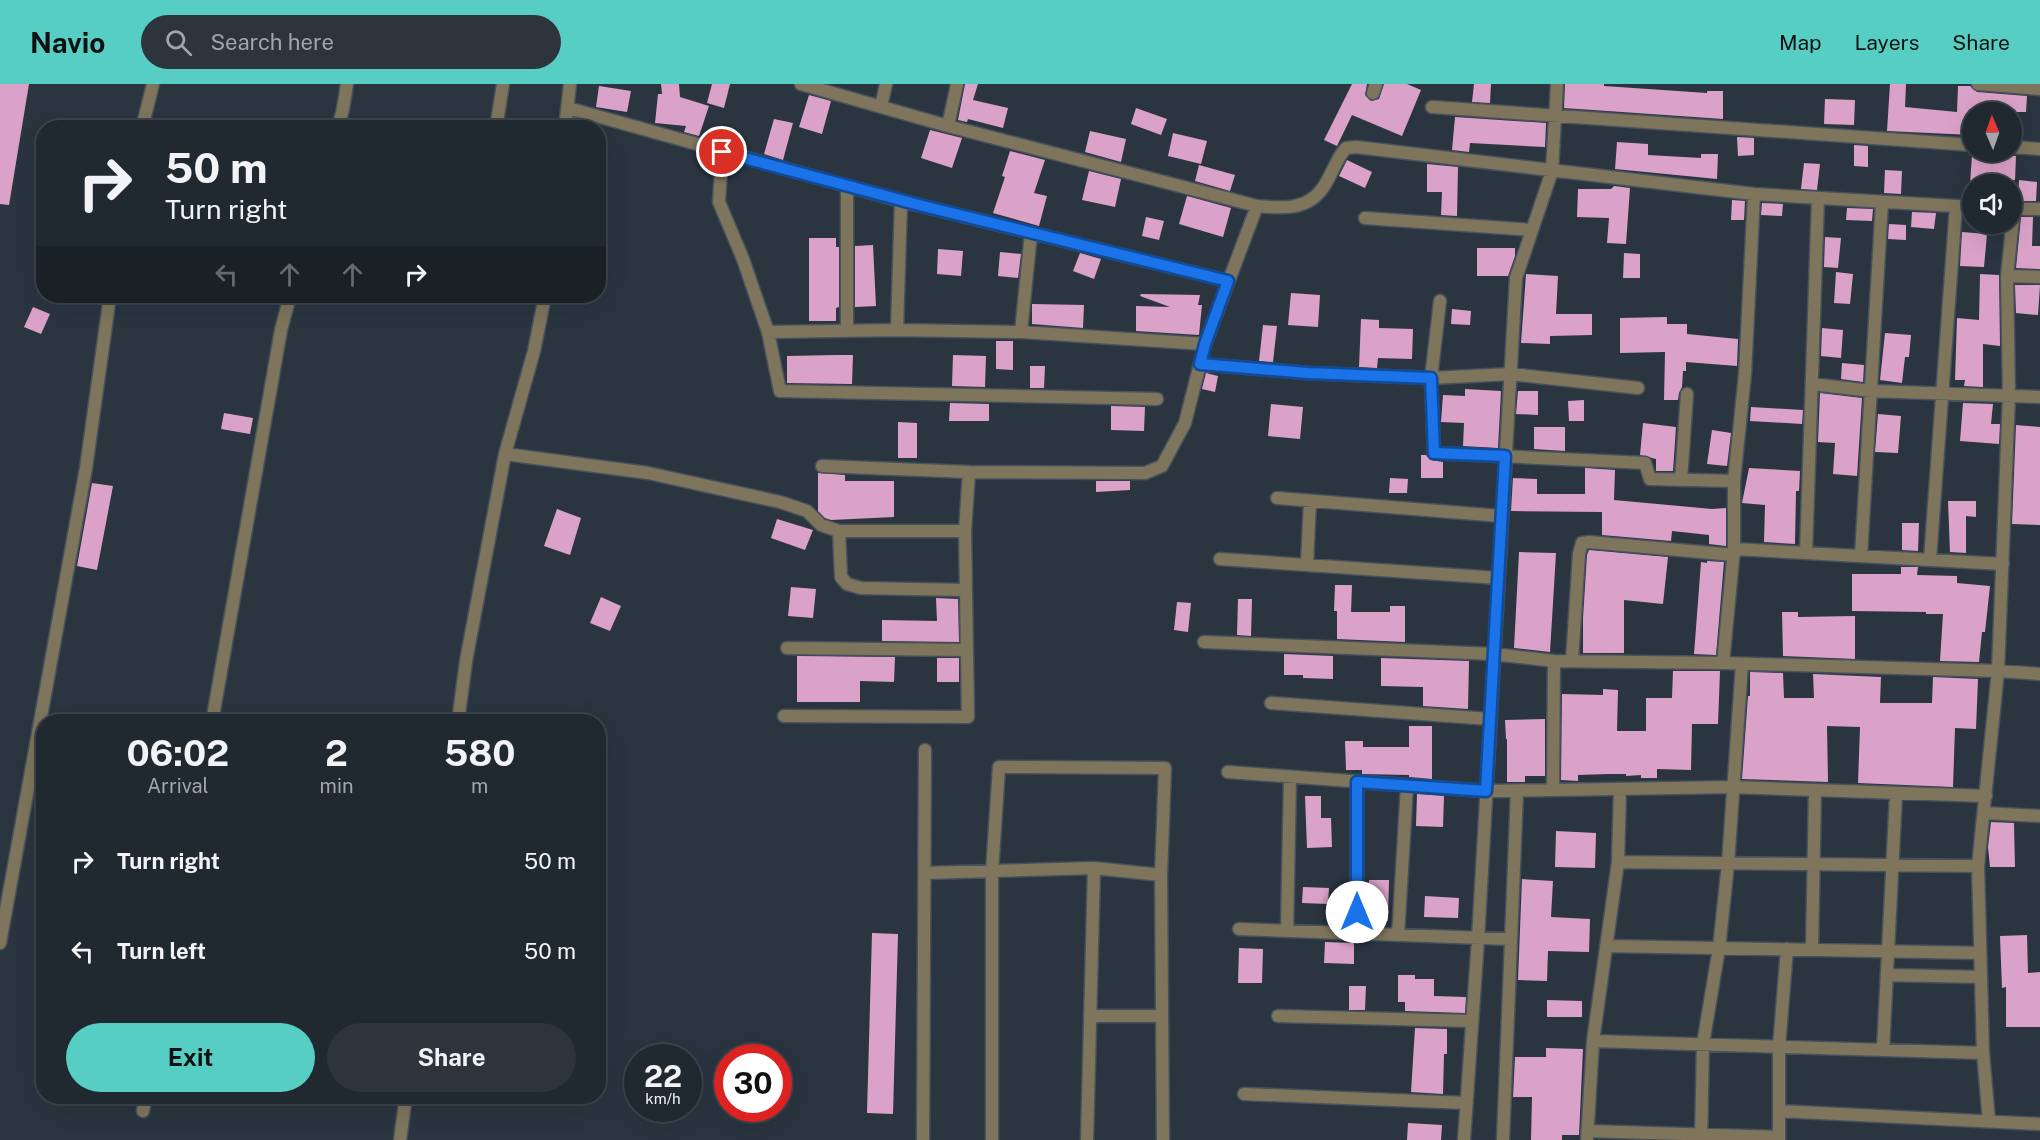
<!DOCTYPE html>
<style>
body{margin:0;font-family:"Public Sans",sans-serif;background:#2d343c;color:#f1f3f6;height:100vh;display:flex;flex-direction:column;font-size:22px;white-space:nowrap}
*{box-sizing:border-box;margin:0}
p{font-size:20px;color:#a2a6ab}
.icon{flex:none;width:33px;height:33px;fill:none;stroke:currentColor;stroke-width:2;stroke-linecap:round;stroke-linejoin:round}
.map{position:relative;flex:1;overflow:hidden}
.side{position:absolute;left:36px;top:630px;width:570px;height:390px;display:flex;flex-direction:column;background:#202830;border-radius:24px;box-shadow:0 6px 24px #0002,0 0 0 2px #3d444c}
.side>*{flex:none}
.banner{position:absolute;left:36px;top:36px;width:570px;height:183px;border-radius:24px;box-shadow:0 6px 24px #0002,0 0 0 2px #3d444c;background:#202830;color:#f1f3f6;overflow:hidden}
.needle{width:39px;rotate:358deg}
.controls{position:absolute;left:1962px;top:18px;display:grid;gap:12px}
.controls a{display:grid;place-items:center;width:60px;height:60px;border-radius:50%;background:#202830;box-shadow:0 6px 24px #0002,0 0 0 2px #3d444c;font-size:30px}
.speed{position:absolute;left:624px;top:960px;display:flex;gap:12px;font-size:30px;font-weight:700;text-align:center}
.speed>*{display:grid;place-content:center;width:78px;height:78px;border-radius:50%;background:#202830;box-shadow:0 6px 24px #0002,0 0 0 2px #3d444c;line-height:1}
.speed small{font-size:15px;font-weight:400}
.speed .limit{border:9px solid #d22;background:#fff;color:#111}
.pin{position:absolute;display:grid;place-items:center;width:51px;height:51px;color:#fff;margin:-26px;border:3px solid #fff;border-radius:50%;box-shadow:0 2px 6px #0007}
.me{position:absolute;width:66px;margin:-33px;rotate:0deg;stroke-linejoin:round;filter:drop-shadow(0 0 4px #0008)}
.turn{display:flex;align-items:center;gap:21px;height:126px;padding:0 30px;font-size:27px}
.turn .icon{width:78px;height:78px;stroke-width:2.5}
.turn b{display:block;font-size:42px;line-height:51px}
.lanes{display:flex;align-items:center;height:57px;padding:0 30px;background:#0003;justify-content:center;gap:30px;direction:ltr}
.lanes .off{opacity:.35}
.eta{display:flex;justify-content:space-evenly;align-items:center;height:102px;text-align:center}
.eta b{font-size:36px;font-weight:700;line-height:42px}
.cta{display:flex;gap:12px;margin-top:auto;padding:12px 30px}
.cta a{flex:1;height:69px;border-radius:36px;background:#56cec3;color:#111;font-size:24px;font-weight:700;line-height:69px;text-align:center}
.cta a+a{background:#2d343c;color:#f1f3f6}
ul{padding:0;list-style:none}
li{display:flex;align-items:center;gap:18px;height:90px;padding:0 30px}
li div{flex:1}
li b{display:block;font-size:22px}
li em{font-style:normal}
header{display:flex;align-items:center;gap:36px;box-sizing:border-box;height:84px;padding:0 30px;background:#56cec3;color:#111}
header strong{font-size:28px}
nav{display:flex;gap:33px;margin-inline-start:auto;font-size:21px}
.search{width:420px;height:54px;background:#2d343c;display:flex;align-items:center;gap:15px;box-sizing:border-box;padding:0 21px;border-radius:33px;color:#a2a6ab;font-size:22px}
.map>svg:first-child{display:block}
.building{fill:#dba2c9}
.lines{fill:none;stroke-linecap:round;stroke-linejoin:round}
.street-casing{stroke:#48525c;stroke-width:15}
.street{stroke:#7e755c;stroke-width:12}
.route-casing{stroke:#114b97;stroke-width:15}
.route{stroke:#1a73e8;stroke-width:10}
</style>
<header>
<strong>Navio</strong>
<div class="search"><svg class="icon" aria-label="search" viewBox="0 0 24 24"><circle cx="10" cy="10" r="6"/><path d="M15 15l6 6"/></svg>Search here</div>
<nav><a>Map</a><a>Layers</a><a>Share</a></nav>
</header>
<div class="map">
<svg width="2040" height="1056" viewBox="0 0 2040 1056">
<rect width="100%" height="100%" fill="#2a3540"/>
<path class="building" d="M0,0H29L9,121L0,120Z
M661,0H679L680,13L709,22L699,52L684,48L686,42L655,39L658,10H662Z
M712,0H730L724,24L707,19Z
M965,0H978L973,16L1008,24L1003,44L968,35L967,38L958,36Z
M1352,0H1367L1365,11L1371,17L1379,15L1384,0H1407L1421,6L1402,52L1352,31L1337,62L1324,56Z
M1474,0H1491L1490,19L1472,18Z
M1565,0H1604V2L1707,9V7H1723V35L1564,24Z
M1890,0H1906L1905,23L1957,28L1958,2H1970L1977,8L2027,12L2026,28H1972V51L1887,47Z
M599,2L631,7L627,28L596,23Z
M809,11L831,17L822,50L799,43Z
M1825,15L1855,16L1854,41L1824,40Z
M1136,24L1167,35L1161,51L1131,40Z
M1455,33L1546,39L1545,63L1470,59L1469,68L1452,66Z
M774,35L793,39L783,76L764,70Z
M930,46L962,54L952,84L921,74Z
M1090,47L1126,55L1121,78L1085,68Z
M1173,49L1207,57L1201,80L1168,72Z
M1737,53L1754,54V71L1738,72Z
M1617,58L1648,60V71L1701,74V70H1718L1717,95L1615,85Z
M1854,61L1868,62V83L1854,82Z
M1010,67L1045,76L1034,109L1047,112L1039,142L993,129L1005,93L1002,92Z
M1972,71L2016,72L2015,96H1985L1984,100H1970Z
M1347,76L1372,88L1365,104L1339,92Z
M1804,79L1820,80L1817,106L1801,105Z
M1427,80L1458,83L1457,132L1441,131L1442,108H1427Z
M1199,81L1235,91L1230,107L1195,97Z
M1885,86L1902,87L1901,110L1884,109Z
M1089,87L1121,95L1115,123L1082,116Z
M2019,96L2037,98L2036,117H2018Z
M1614,102L1630,104L1626,160L1607,159L1609,134L1577,133L1578,105H1611Z
M1187,112L1231,124L1223,153L1179,140Z
M1732,116L1745,117L1744,136H1731Z
M1762,119L1783,120L1782,132L1761,131Z
M1847,124L1873,125L1872,137L1846,136Z
M1912,128L1936,129L1934,145L1911,143Z
M1146,133L1164,137L1159,156L1142,152Z
M2021,133H2033L2032,162H2040V185L2016,184Z
M1889,140L1906,141V156L1888,155Z
M1962,148L1987,150L1984,183L1960,182Z
M1825,153L1841,154L1838,184L1824,183Z
M809,154H836V163H839V223L836,224V237H809Z
M873,161L876,222L855,223V162Z
M1477,164H1515V172L1508,192H1477Z
M938,165L963,167L961,192L937,190Z
M1000,168L1021,170L1018,194L998,192Z
M1080,169L1101,175L1094,195L1073,187Z
M1624,169L1640,170V194H1623Z
M1836,188L1853,190L1850,220L1834,219Z
M1526,190L1558,192L1556,230H1592V251L1550,252V260L1521,259Z
M1980,190L1999,191L2000,262L1983,260V303L1964,302L1965,296H1955L1957,234L1979,236Z
M2015,201H2040L2038,231L2016,229Z
M1291,209L1320,211L1318,243L1288,241Z
M1141,210L1200,211L1198,221H1202L1199,251L1136,247V222L1170,223L1140,212Z
M1032,220L1084,221L1083,244L1032,240Z
M33,223L50,230L41,250L24,243Z
M1452,225L1471,227L1470,241L1451,240Z
M1667,233V240H1687V250L1738,255L1737,282L1686,278V287H1683L1682,303L1679,309L1678,316H1664L1665,268L1620,269V234Z
M1361,235L1379,236V244L1413,245L1412,275L1378,274L1377,284L1359,283Z
M1263,241L1277,242L1273,278L1259,277Z
M1822,244L1843,246L1841,274L1821,272Z
M1885,249L1911,251L1909,273H1905L1902,299L1880,296Z
M996,257H1013V286L996,285Z
M836,271H853L852,300L787,299V272Z
M953,271L986,272L985,303L952,302Z
M1842,279L1864,281L1863,298L1841,295Z
M1030,282H1045L1044,304H1030Z
M1206,289L1218,292L1215,308L1202,305Z
M1465,305L1501,307L1498,364L1463,362L1464,339L1441,338L1443,311L1465,312Z
M1518,307H1538V331L1516,330Z
M1820,309L1862,314L1857,392L1833,390L1835,359L1818,358Z
M1584,316V337H1569L1568,317Z
M950,319L989,320V337H949Z
M1963,319L1993,320L1991,340H2000L1999,360L1960,357Z
M1271,320L1303,323L1300,355L1268,352Z
M1111,322L1145,323L1144,347L1111,346Z
M1751,323L1803,326L1802,340L1750,337Z
M224,329L253,334L250,350L221,345Z
M1878,330L1901,332L1898,369L1875,368Z
M898,338L917,339V374H898Z
M1643,339L1676,343L1673,387H1656V375L1640,371Z
M2016,341L2040,343V441L2012,440Z
M1534,343H1565V367L1534,365Z
M1712,346L1731,349L1727,382L1707,380Z
M1421,371H1426L1430,376L1443,378V394H1421Z
M1585,384L1615,386L1614,416L1712,425L1726,424V462L1709,460V451L1672,447L1671,457L1602,451V428L1511,427L1513,394L1537,395V410H1585Z
M1749,384L1800,387L1799,407H1796L1795,460L1764,458L1765,421L1742,419Z
M818,389L845,391V397H894V433L831,436L825,434L818,427Z
M1390,394L1408,395L1407,409H1389Z
M1096,397H1130V406L1096,408Z
M92,399L113,402L97,486L77,482Z
M1948,417H1976V433L1966,432V469L1950,468Z
M557,425L581,434L570,471L544,462Z
M777,435L813,446L805,466L771,454Z
M1902,439H1919L1918,467L1902,466Z
M1589,466L1668,473L1663,520L1624,516V569H1583V534L1587,471Z
M1519,468L1556,469L1550,568L1514,564Z
M1707,477L1724,478L1716,571L1694,570L1701,478L1707,479Z
M1901,483H1918L1917,491L1957,492V499L1990,502L1985,548H1982L1979,578L1940,577L1943,530H1926V528L1852,527V490H1901Z
M1335,501H1352L1351,528H1390V522H1405V558L1337,555V527H1334Z
M791,503L816,505L813,534L788,532Z
M601,513L621,522L610,547L590,539Z
M936,514L958,515L959,558L882,557V536L937,537Z
M1238,515H1252L1251,552L1237,551Z
M1177,518L1191,519L1188,548L1174,546Z
M1782,528H1798V533L1855,532V575L1783,572Z
M1284,570L1333,572V595L1303,594V591H1284Z
M797,572L895,573L894,598L860,597V618H797Z
M937,574H959V598H937Z
M1381,574L1469,577L1468,625L1423,622V603L1381,602Z
M1673,587H1720L1718,640H1692L1691,686L1657,685V694H1641V691L1626,692V690H1608L1578,691V697L1561,696L1562,610L1603,611V605L1618,606L1617,647H1646V614H1672Z
M1750,588L1783,589L1784,614H1814L1813,590L1881,593L1880,619H1932L1933,593L1978,595L1976,645L1955,644L1953,703L1858,699L1860,643L1827,642L1828,698L1742,695L1748,612H1750Z
M1545,635V692H1525V698H1507V655H1506L1505,636Z
M1409,642H1432V695L1409,693V691L1362,690V686H1346L1345,657H1363V663H1409Z
M1417,710L1444,712L1443,743L1416,742Z
M1305,712H1321V734H1331L1332,763L1307,764Z
M1991,738L2014,739L2015,783H1990L1988,763Z
M1556,747L1596,749L1595,784L1555,783Z
M1522,795L1553,797L1551,833L1590,835L1589,868L1548,867L1547,897L1518,896Z
M1369,796H1389L1388,837H1368Z
M1303,803L1329,804L1328,820L1302,819Z
M1425,812L1459,814L1458,834L1424,833Z
M872,849L898,850L893,1030L867,1029Z
M2027,851L2028,889L2040,888V943H2006V903L2002,904L2000,852Z
M1325,858L1354,859V880L1324,879Z
M1239,864L1263,865L1262,899H1238Z
M1398,891H1415V895H1434V912L1466,913L1465,929L1405,927V918H1398Z
M1349,902H1366L1365,926H1349Z
M1547,916L1582,917V933H1547Z
M1415,944L1447,945V970H1444L1443,1010L1411,1008Z
M1546,964L1583,965L1579,1051H1562V1056H1531L1532,1013H1513L1515,973H1546Z
M1408,1039L1442,1041L1441,1056H1407Z"/>
<g class="lines">
<defs>
<path id="street" d="M801,0L948,42L1257,122C1281,124 1306,127 1322,105C1332,92 1335,76 1346,64L1356,63L1754,110L1972,123
M1978,0L2040,5
M1373,9L1376,0
M881,23L886,0
M1432,23L1972,61
M568,24L901,117L1228,197
M948,42L957,0
M142,44L153,0
M338,44L343,25L347,0
M496,44L503,0
M565,44L570,0
M2012,63L2040,65
M722,68L719,118L743,175L768,248L780,307L1157,315
M2012,125H2040
M1365,134L1532,146
M2007,192L2040,193
M1440,217L1431,294L1434,369L1645,379L1650,395L1734,397
M897,246L901,117
M847,247V102
M768,248L897,246L1021,248L1205,260L1257,122
M1021,248L1031,149
M1200,280L1308,289L1431,294L1511,290L1638,304
M1812,300L1871,307L2040,313
M505,370L648,389L780,418L807,427L821,441L839,447H965
M822,382L969,388L1145,389L1162,382L1185,339L1205,260
M1681,396L1687,310
M1277,414L1501,432
M839,447L841,493L847,500L861,504L965,506
M1734,465L2003,480
M1806,469L1818,114
M1861,472L1882,118
M1220,475L1498,494
M1930,476L1956,122
M1307,481L1310,417
M1204,558L1494,570L1554,577L1723,579L1998,587L2040,590
M787,564L967,566
M1572,577L1579,470L1582,459L1589,458L1734,471
M1723,579L1734,465V397L1745,290L1754,110
M1271,619L1490,635
M784,632L968,633L965,447L969,388
M212,638L281,246L290,212
M458,638L466,577L505,370L534,267L545,212
M1228,688L1486,707L1732,703L1986,712
M1357,698V849
M1553,706L1554,577
M1984,729L2040,732
M1618,778L1978,782
M925,789L1094,784L1161,791
M1239,845L1511,855
M1287,847L1290,693
M1398,851L1407,702
M0,859L86,384L110,212
M1606,862L1980,869
M1812,866L1815,706
M1887,891L1981,893
M1090,932H1161
M1278,932L1472,937
M1593,957L1983,969
M1883,966L1896,710
M1244,1010L1467,1019
M143,1027L146,1012
M1779,1027L2040,1040
M1989,1037L1983,969L1978,782L1998,587L2009,311L2007,192L2014,125
M1588,1047L1779,1053
M400,1056L406,1012
M923,1056L925,666
M992,1056V788L999,683L1165,684L1161,791L1163,1056
M1087,1056L1094,784
M1464,1056L1478,855L1516,194L1552,87L1557,0
M1503,1056L1517,707
M1587,1056L1593,957L1618,778L1620,705
M1701,1056L1703,960L1719,864L1728,780L1742,580
M1779,1056V963L1787,865"/>
</defs>
<use href="#street" class="street-casing"/>
<use href="#street" class="street"/>
</g>
<g class="lines">
<defs>
<path id="route" d="M722,68L923,122L1228,197L1205,260L1200,280L1308,289L1431,294L1434,369L1505,372L1486,707L1357,698V828"/>
</defs>
<use href="#route" class="route-casing"/>
<use href="#route" class="route"/>
</g>
</svg>
<div class="controls">
<a><svg class="needle" viewBox="-14 -14 28 28"><path d="M0-13l5 13h-10z" fill="#e53935"/><path d="M0 13l5-13h-10z" fill="#a2a6ab"/></svg></a>
<a><svg class="icon" aria-label="sound" viewBox="0 0 24 24"><path d="M4 9h4l5-4v14l-5-4H4zM17 9q2 3 0 6"/></svg></a>
</div>
<div class="speed"><div>22<small>km/h</small></div><div class="limit">30</div></div>
<div class="pin" style="left:722px;top:68px;background:#d93025"><svg class="icon" aria-label="arrive" viewBox="0 0 24 24"><path d="M6 21V4h12l-3 4 3 4H6"/></svg></div>
<svg class="me" style="left:1357px;top:828px" viewBox="-20 -20 40 40"><circle r="19" fill="#fff"/><path d="M0-13L10 11 0 6-10 11z" fill="#1a73e8"/></svg>
<div class="banner">
<div class="turn"><svg class="icon" aria-label="right" viewBox="0 0 24 24"><path d="M7 20v-9h11M14 6l5 5-5 5"/></svg><div><b>50 m</b>Turn right</div></div>
<div class="lanes"><svg class="icon off" aria-label="left" viewBox="0 0 24 24"><path d="M17 20v-9H6M10 6l-5 5 5 5"/></svg><svg class="icon off" aria-label="ahead" viewBox="0 0 24 24"><path d="M12 20V5M6 11l6-6 6 6"/></svg><svg class="icon off" aria-label="ahead" viewBox="0 0 24 24"><path d="M12 20V5M6 11l6-6 6 6"/></svg><svg class="icon" aria-label="right" viewBox="0 0 24 24"><path d="M7 20v-9h11M14 6l5 5-5 5"/></svg></div>
</div>
<section class="side">
<div class="eta">
<div><b>06:02</b><p>Arrival</p></div>
<div><b>2</b><p>min</p></div>
<div><b>580</b><p>m</p></div>
</div>
<ul>
<li><svg class="icon" aria-label="right" viewBox="0 0 24 24"><path d="M7 20v-9h11M14 6l5 5-5 5"/></svg><div><b>Turn right</b></div><em>50 m</em></li>
<li><svg class="icon" aria-label="left" viewBox="0 0 24 24"><path d="M17 20v-9H6M10 6l-5 5 5 5"/></svg><div><b>Turn left</b></div><em>50 m</em></li>
</ul>
<div class="cta"><a>Exit</a><a>Share</a></div>
</section>
</div>
